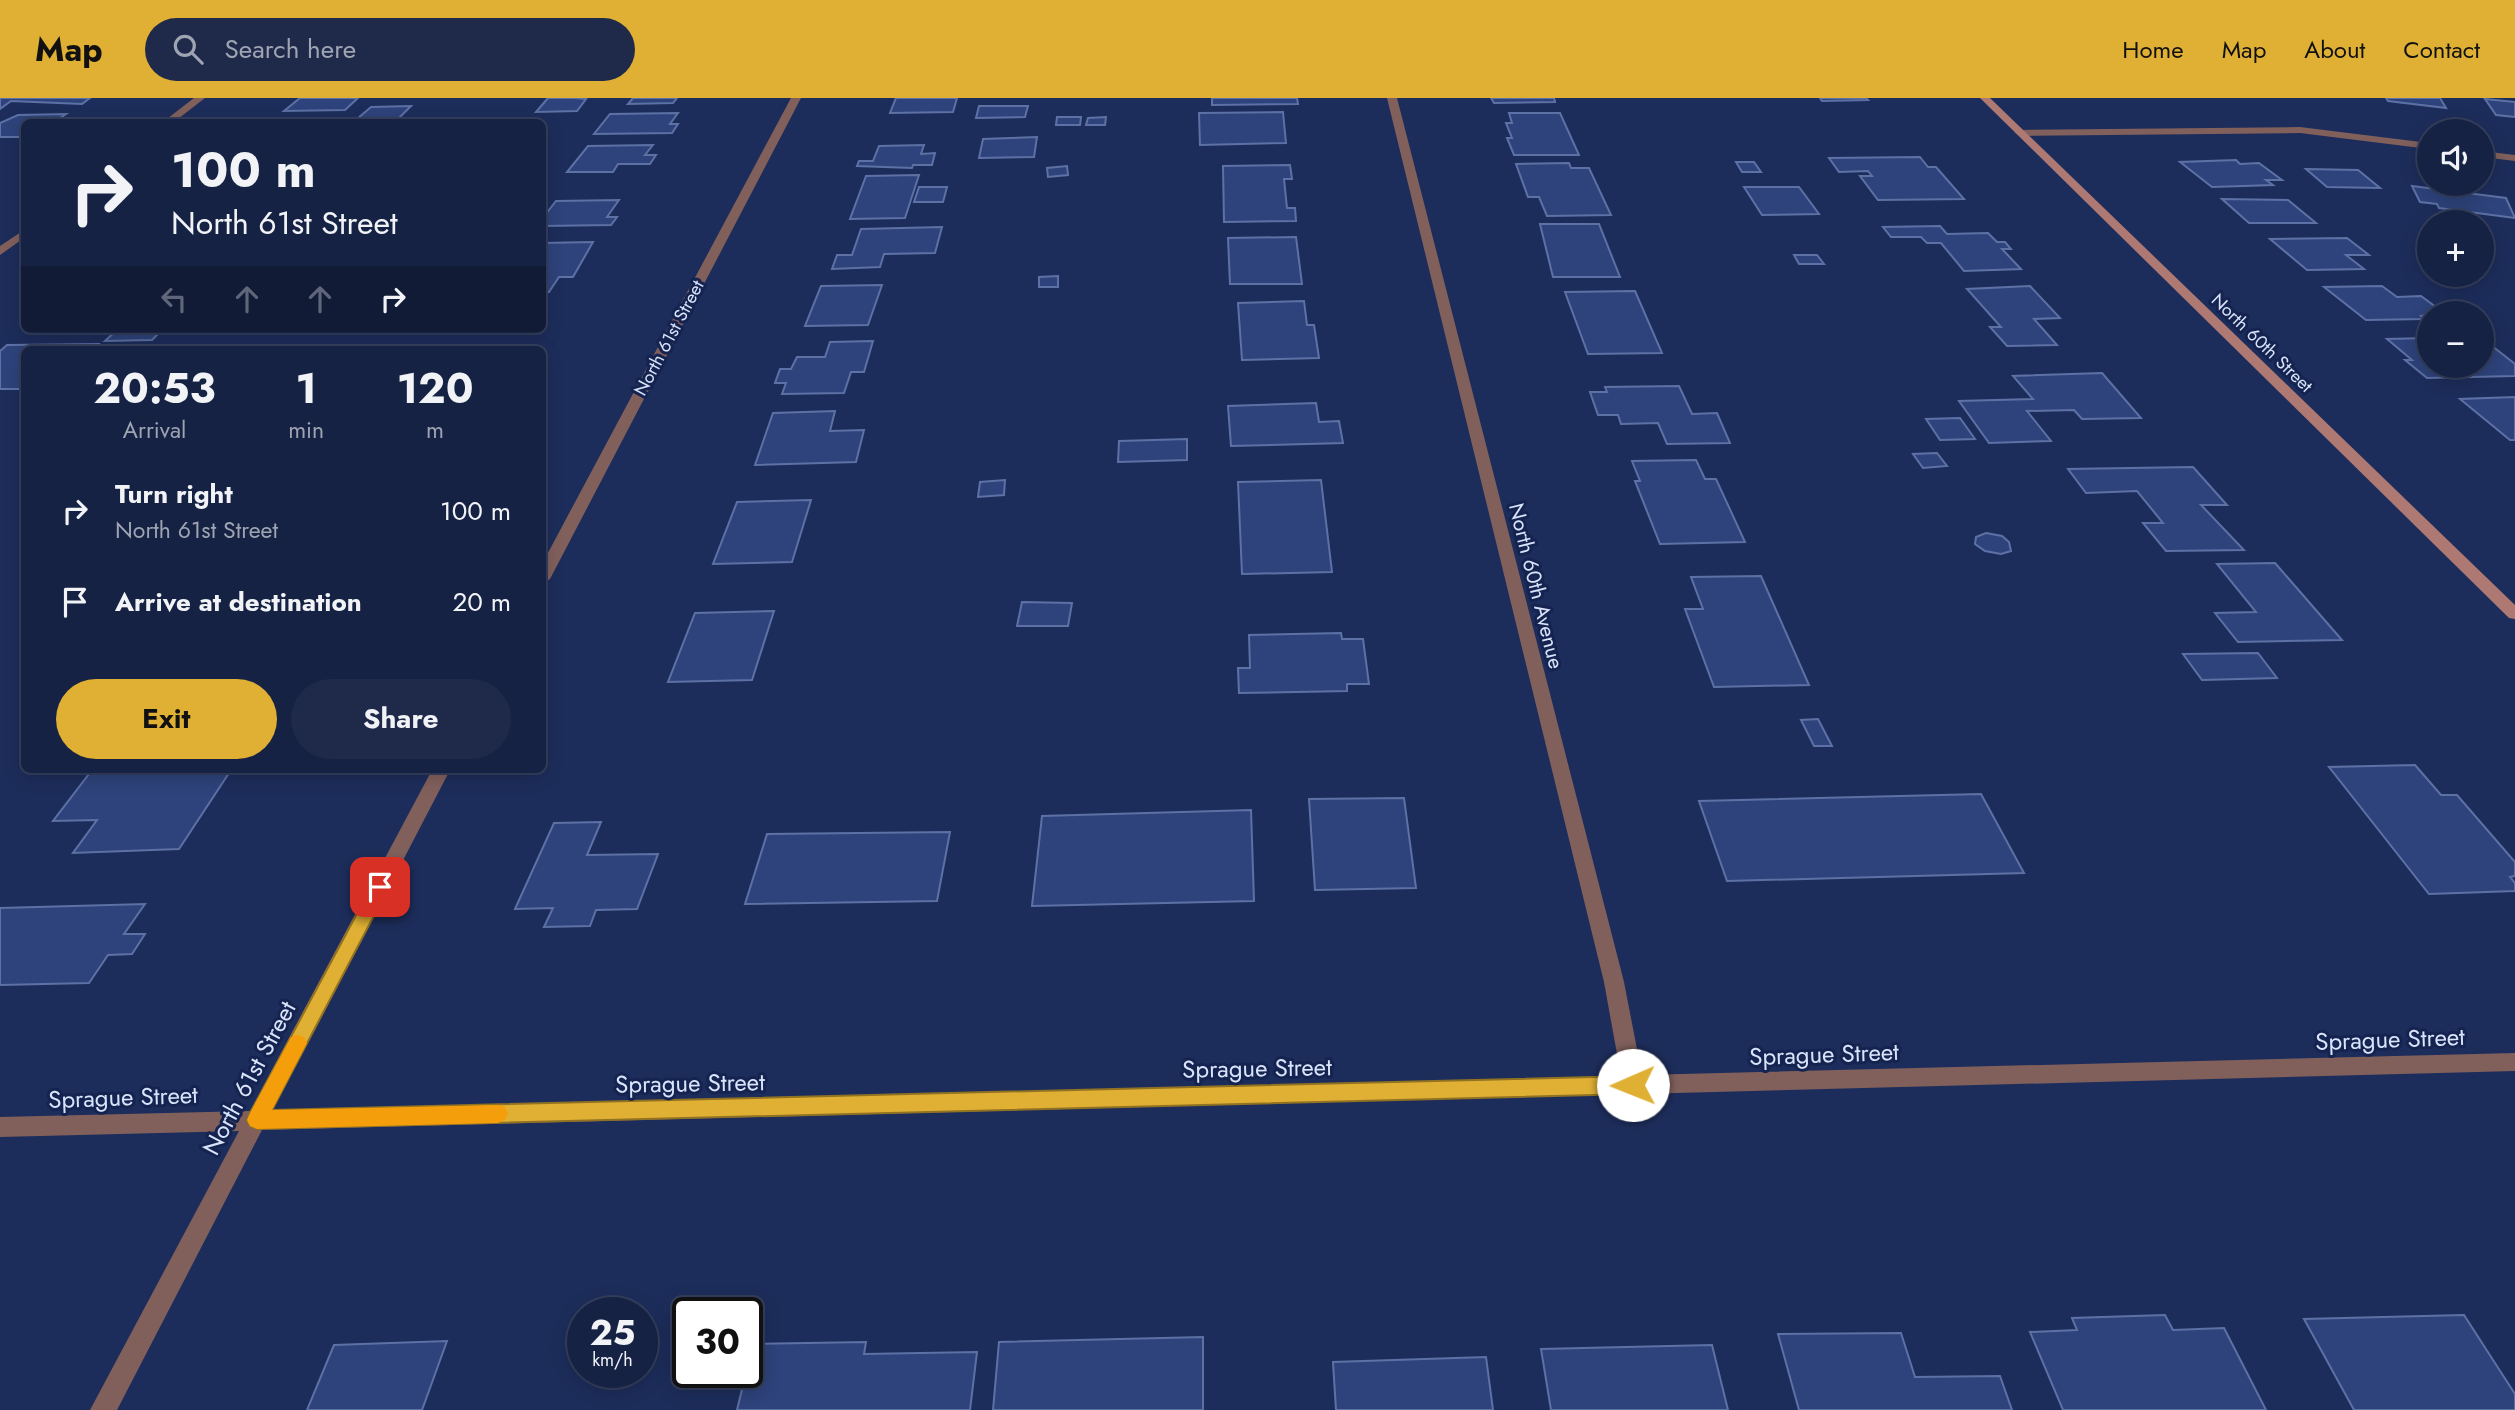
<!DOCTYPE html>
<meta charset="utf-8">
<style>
body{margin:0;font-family:Jost,sans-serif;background:#1f2a4b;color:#f1f3f6;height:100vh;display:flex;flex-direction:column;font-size:26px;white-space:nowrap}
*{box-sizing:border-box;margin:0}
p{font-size:23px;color:#9ea4b2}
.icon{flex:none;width:38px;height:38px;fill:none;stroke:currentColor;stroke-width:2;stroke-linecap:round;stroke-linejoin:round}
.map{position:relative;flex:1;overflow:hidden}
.sheet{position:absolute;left:21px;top:248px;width:525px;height:427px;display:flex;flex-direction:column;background:#162244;border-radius:10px;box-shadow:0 4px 18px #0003,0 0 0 2px #353f5d}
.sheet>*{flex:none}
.top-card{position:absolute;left:21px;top:21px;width:525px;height:214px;border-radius:10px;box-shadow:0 4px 18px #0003,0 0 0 2px #353f5d;background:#162244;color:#f1f3f6;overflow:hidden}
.controls{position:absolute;left:2417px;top:21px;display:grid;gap:14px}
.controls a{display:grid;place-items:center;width:77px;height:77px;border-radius:50%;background:#162244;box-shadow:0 4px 18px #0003,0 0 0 2px #353f5d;font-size:35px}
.speed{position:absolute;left:567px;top:1199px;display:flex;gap:14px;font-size:35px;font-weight:700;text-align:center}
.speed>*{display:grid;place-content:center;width:91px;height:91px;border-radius:50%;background:#162244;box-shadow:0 4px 18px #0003,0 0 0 2px #353f5d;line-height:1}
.speed small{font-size:18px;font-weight:400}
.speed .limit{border:4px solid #111;border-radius:10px;background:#fff;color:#111}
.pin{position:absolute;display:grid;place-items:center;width:60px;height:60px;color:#fff;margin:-30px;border-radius:14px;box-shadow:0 4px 10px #0006}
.me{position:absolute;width:77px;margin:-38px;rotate:269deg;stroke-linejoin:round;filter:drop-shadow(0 0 5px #0008)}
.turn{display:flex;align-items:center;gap:24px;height:147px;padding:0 35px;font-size:32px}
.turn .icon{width:91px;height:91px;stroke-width:2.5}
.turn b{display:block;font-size:49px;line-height:60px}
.lanes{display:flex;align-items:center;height:66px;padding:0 35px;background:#0003;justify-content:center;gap:35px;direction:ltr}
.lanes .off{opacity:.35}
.eta{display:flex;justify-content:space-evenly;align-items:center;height:119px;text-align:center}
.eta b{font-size:42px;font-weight:700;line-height:49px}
.cta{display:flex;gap:14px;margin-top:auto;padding:14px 35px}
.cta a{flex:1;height:80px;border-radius:42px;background:#dfb034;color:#111;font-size:28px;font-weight:700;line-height:80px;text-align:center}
.cta a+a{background:#1f2a4b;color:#f1f3f6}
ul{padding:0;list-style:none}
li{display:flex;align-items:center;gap:21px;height:91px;padding:0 35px}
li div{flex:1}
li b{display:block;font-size:26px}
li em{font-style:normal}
header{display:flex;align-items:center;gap:42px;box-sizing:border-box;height:98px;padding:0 35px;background:#dfb034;color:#111}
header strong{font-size:33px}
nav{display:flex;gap:38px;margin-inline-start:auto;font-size:24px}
.search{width:490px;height:63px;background:#1f2a4b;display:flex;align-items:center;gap:18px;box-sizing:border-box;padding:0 24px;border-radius:38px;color:#9ea4b2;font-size:26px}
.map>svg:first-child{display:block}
.building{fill:#2e437b;stroke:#5d71a5;stroke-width:2}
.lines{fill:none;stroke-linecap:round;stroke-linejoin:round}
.street{fill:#81605c;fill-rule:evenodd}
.secondary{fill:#ae7973;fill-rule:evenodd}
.route{fill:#dfb034;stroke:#917222;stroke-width:2}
.slow{fill:#f59e0b}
.labels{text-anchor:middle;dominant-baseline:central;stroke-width:6;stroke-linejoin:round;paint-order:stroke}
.far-street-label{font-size:18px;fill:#d9e3fa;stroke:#14234f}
.street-label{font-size:21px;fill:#d9e3fa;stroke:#14234f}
.near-street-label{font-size:24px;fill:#d9e3fa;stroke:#14234f}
</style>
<header>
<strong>Map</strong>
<div class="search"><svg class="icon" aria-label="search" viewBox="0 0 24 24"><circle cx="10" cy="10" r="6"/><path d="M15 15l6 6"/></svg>Search here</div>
<nav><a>Home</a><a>Map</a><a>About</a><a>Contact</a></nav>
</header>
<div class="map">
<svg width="2515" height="1312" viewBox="0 0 2515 1312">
<rect width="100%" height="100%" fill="#1d2d5b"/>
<path class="building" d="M0,0H90L82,6L11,3L0,11Z
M300,0H358L345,12L284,13Z
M548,0H575L586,1L577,13L536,14Z
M633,0H677L673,5L628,6Z
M896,0H957L953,14L890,15Z
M1212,0H1297L1298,6L1212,7Z
M1491,0H1554L1555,4L1494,5Z
M1820,0H1866L1868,2L1822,3Z
M2386,0H2440L2446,10L2388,3Z
M2485,1L2515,4V19L2496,17Z
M411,8L398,21H357L371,9Z
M979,8H1028L1025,19L976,20Z
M1283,14L1286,45L1200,47L1199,15Z
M678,15L670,26H678L672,35L594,36L610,16Z
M1509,15H1560L1579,57H1514L1507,40H1512L1506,25H1512Z
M66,16L54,24H24V39H0V25L18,17Z
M1057,19H1081L1080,27H1056Z
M1106,19L1105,27H1086L1088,20Z
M1037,39L1034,59L979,60L983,41Z
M653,47L645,57H656L650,66H618L613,74H567L588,48Z
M924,47L921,56L935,55L932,67H913L912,70L857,68L859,63H873L879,48Z
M1920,59L1928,69H1936L1964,101L1878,102L1860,78H1872L1868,73L1839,74L1829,60Z
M2236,62L2240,66L2259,65L2282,82H2266L2273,87L2212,89L2180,64Z
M1736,64H1754L1761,74H1742Z
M1569,65L1571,70H1589L1611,117L1547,118L1539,99H1528L1516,66Z
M1290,67L1292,81H1284L1287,110H1295L1296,123L1224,124L1223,68Z
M1067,68L1068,77L1048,79L1047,70Z
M2306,71L2358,72L2380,90L2327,89Z
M919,77L905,120L850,121L866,78Z
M2412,88L2506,100L2515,120L2439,110L2437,106L2420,104Z
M919,89H947L943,104H914Z
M1744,89H1799L1819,116L1762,117Z
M2222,101L2288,102L2316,125H2249Z
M619,102L607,119H617L611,127L542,128V121L556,103Z
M1540,126H1599L1620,179H1553Z
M1940,128L1947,136L1988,135L1997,144H2005L2011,151H2002L2021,171L1964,173L1941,145H1927L1921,139H1891L1883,129Z
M942,129L935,155L884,156L880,169L832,171L837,157H852L861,131Z
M1296,139L1302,186H1230L1228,140Z
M2347,140L2369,157H2346L2364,171L2307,172L2270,141Z
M593,144L573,179H559L549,194H542V145Z
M1794,157H1817L1824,166H1799Z
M1058,178V189H1039V179Z
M882,187L868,227L805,228L821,188Z
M2030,188L2060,220L2034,221L2057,247L2007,248L1990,229H2001L1967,191Z
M2382,188L2397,199L2421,198L2444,215L2421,218L2424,221L2366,222L2324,189Z
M1635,193L1662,255L1588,256L1565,194Z
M1304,203L1307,227H1314L1319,260L1242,262L1238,205Z
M118,231H163L152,242L105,243Z
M2429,240V268H2482V240L2515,266V278L2427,280L2405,262H2412L2387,241Z
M873,243L864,274H851L844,295L782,296L786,285H775L780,271H791L797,259H825L830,244Z
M98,246L91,252H24V291H0V253L7,247Z
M2102,275L2141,320L2082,321L2074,312L2027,313L2051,343L1989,345L1959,303L2033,301L2013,278Z
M1679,288L1692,316L1717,315L1730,345L1667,346L1658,325L1621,326L1618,317H1598L1590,294H1607L1605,289Z
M2515,299V342H2510L2460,301Z
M1316,305L1319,324L1339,323L1343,345L1231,348L1228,308Z
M835,313L830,333L864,332L856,364L755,367L773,315Z
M1960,320L1975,341L1940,342L1926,321Z
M1187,341V362L1118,364L1119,343Z
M1937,355L1947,368L1923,370L1913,356Z
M1696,362L1705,381H1716L1745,444L1660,446L1635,383H1640L1632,363Z
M2193,369L2227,407H2201L2244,452L2166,453L2143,425H2163L2137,393L2086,395L2068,371Z
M1005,382L1004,397L978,399L980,384Z
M1321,382L1332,474L1242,476L1238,384Z
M811,402L792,464L713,466L737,404Z
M1986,435L2002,438L2009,444L2011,453L2001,456L1985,453L1975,446L1976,439Z
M2275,465L2342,542L2238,544L2215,515L2256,514L2217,466Z
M1761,478L1809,587L1714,589L1685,511H1703L1691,479Z
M1022,504L1072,505L1068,528H1017Z
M774,513L752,582L668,584L695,515Z
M1341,535L1342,541H1363L1369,586H1347V593L1239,595L1238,570H1250L1249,537Z
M2258,555L2277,580L2202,582L2183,556Z
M1818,621L1832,648H1814L1801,622Z
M2415,667L2441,697H2457L2515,764V778L2510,779L2515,785V793L2429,796L2329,669Z
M134,672H231L179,751L73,755L97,722L53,723L89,676L132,675Z
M1981,696L2024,775L1727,783L1699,703Z
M1404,700L1416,790L1315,792L1309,701Z
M1251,712L1254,803L1032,808L1042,718Z
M601,724L587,757L658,756L637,811L596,812L590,828L544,829L553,810L515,811L554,725Z
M950,734L937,803L745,806L767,736Z
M145,806L124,836H145L132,856L108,857L89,885L0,887V810Z
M2165,1217L2173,1232L2224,1230L2266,1312H2063L2030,1234L2077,1232L2072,1220Z
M2464,1217L2515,1296V1312H2354L2304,1221Z
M1901,1235L1915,1279L2000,1278L2012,1312H1799L1778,1236Z
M1203,1239V1312H993L999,1244Z
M447,1243L422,1312H307L334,1247Z
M866,1244L864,1256L977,1254L970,1312H737L753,1246Z
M1712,1247L1728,1312H1551L1541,1251Z
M1486,1259L1493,1312H1336L1333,1264Z"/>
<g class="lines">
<path class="street" d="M194,0H205L174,24H163Z
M791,0H801L550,481L542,486V466Z
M1387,0H1397L1624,884L1642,977L2515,955V973L262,1032L117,1312H90L239,1033L0,1039V1019L250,1013L432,672H450L273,1012L1621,978L1604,884Z
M2300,29L2429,45V51L2300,35L2020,38L2015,35L2020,32Z
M2482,53L2515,57V63L2482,59Z
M24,132V140L0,157V148Z"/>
<path class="secondary" d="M1980,0H1990L2515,507V521L2509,520Z"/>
</g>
<path class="route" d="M380,782L389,789L272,1012L1633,978L1640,981L1643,987L1640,993L1633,996L257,1031L250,1028L247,1022L250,1015L374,784Z"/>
<path class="slow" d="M298,937L304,939L307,945L272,1012L498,1007L505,1009L508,1016L505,1022L498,1025L257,1031L250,1028L247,1022L250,1015L291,939Z"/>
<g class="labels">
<g class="far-street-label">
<text transform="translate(669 240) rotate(-62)">North 61st Street</text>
<text transform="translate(2262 245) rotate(44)">North 60th Street</text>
</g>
<g class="street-label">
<text transform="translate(1536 488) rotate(76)">North 60th Avenue</text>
</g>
<g class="near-street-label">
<text transform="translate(2390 941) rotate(-2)">Sprague Street</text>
<text transform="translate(1824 956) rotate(-2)">Sprague Street</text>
<text transform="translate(1257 970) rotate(-1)">Sprague Street</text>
<text transform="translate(249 980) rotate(-62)">North 61st Street</text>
<text transform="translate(690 985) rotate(-1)">Sprague Street</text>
<text transform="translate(123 999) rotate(-2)">Sprague Street</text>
</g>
</g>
</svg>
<div class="controls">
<a><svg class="icon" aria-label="sound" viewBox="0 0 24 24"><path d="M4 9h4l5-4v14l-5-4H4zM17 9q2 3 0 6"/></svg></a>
<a>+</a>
<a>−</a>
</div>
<div class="speed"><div>25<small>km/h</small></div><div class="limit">30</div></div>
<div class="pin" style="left:380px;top:789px;background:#d93025"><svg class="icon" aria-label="arrive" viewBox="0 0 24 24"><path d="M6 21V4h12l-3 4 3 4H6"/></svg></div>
<svg class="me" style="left:1633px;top:987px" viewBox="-20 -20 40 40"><circle r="19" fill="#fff"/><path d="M0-13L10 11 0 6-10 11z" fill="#dfb034"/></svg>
<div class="top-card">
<div class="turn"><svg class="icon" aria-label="right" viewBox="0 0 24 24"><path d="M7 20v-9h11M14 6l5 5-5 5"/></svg><div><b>100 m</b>North 61st Street</div></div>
<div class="lanes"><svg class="icon off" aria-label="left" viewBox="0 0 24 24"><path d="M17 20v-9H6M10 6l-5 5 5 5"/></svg><svg class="icon off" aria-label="ahead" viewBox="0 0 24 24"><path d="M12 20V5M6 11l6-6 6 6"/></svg><svg class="icon off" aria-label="ahead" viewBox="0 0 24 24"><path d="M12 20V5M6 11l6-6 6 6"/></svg><svg class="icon" aria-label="right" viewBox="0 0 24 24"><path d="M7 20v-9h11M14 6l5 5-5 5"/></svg></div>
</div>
<section class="sheet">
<div class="eta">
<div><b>20:53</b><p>Arrival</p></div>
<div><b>1</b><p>min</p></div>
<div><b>120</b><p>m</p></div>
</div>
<ul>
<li><svg class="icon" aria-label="right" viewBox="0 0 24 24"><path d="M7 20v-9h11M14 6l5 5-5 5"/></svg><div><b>Turn right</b><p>North 61st Street</p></div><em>100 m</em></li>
<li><svg class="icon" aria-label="arrive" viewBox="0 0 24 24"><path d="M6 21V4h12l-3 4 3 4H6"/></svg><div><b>Arrive at destination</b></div><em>20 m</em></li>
</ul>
<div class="cta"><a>Exit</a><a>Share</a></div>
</section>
</div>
